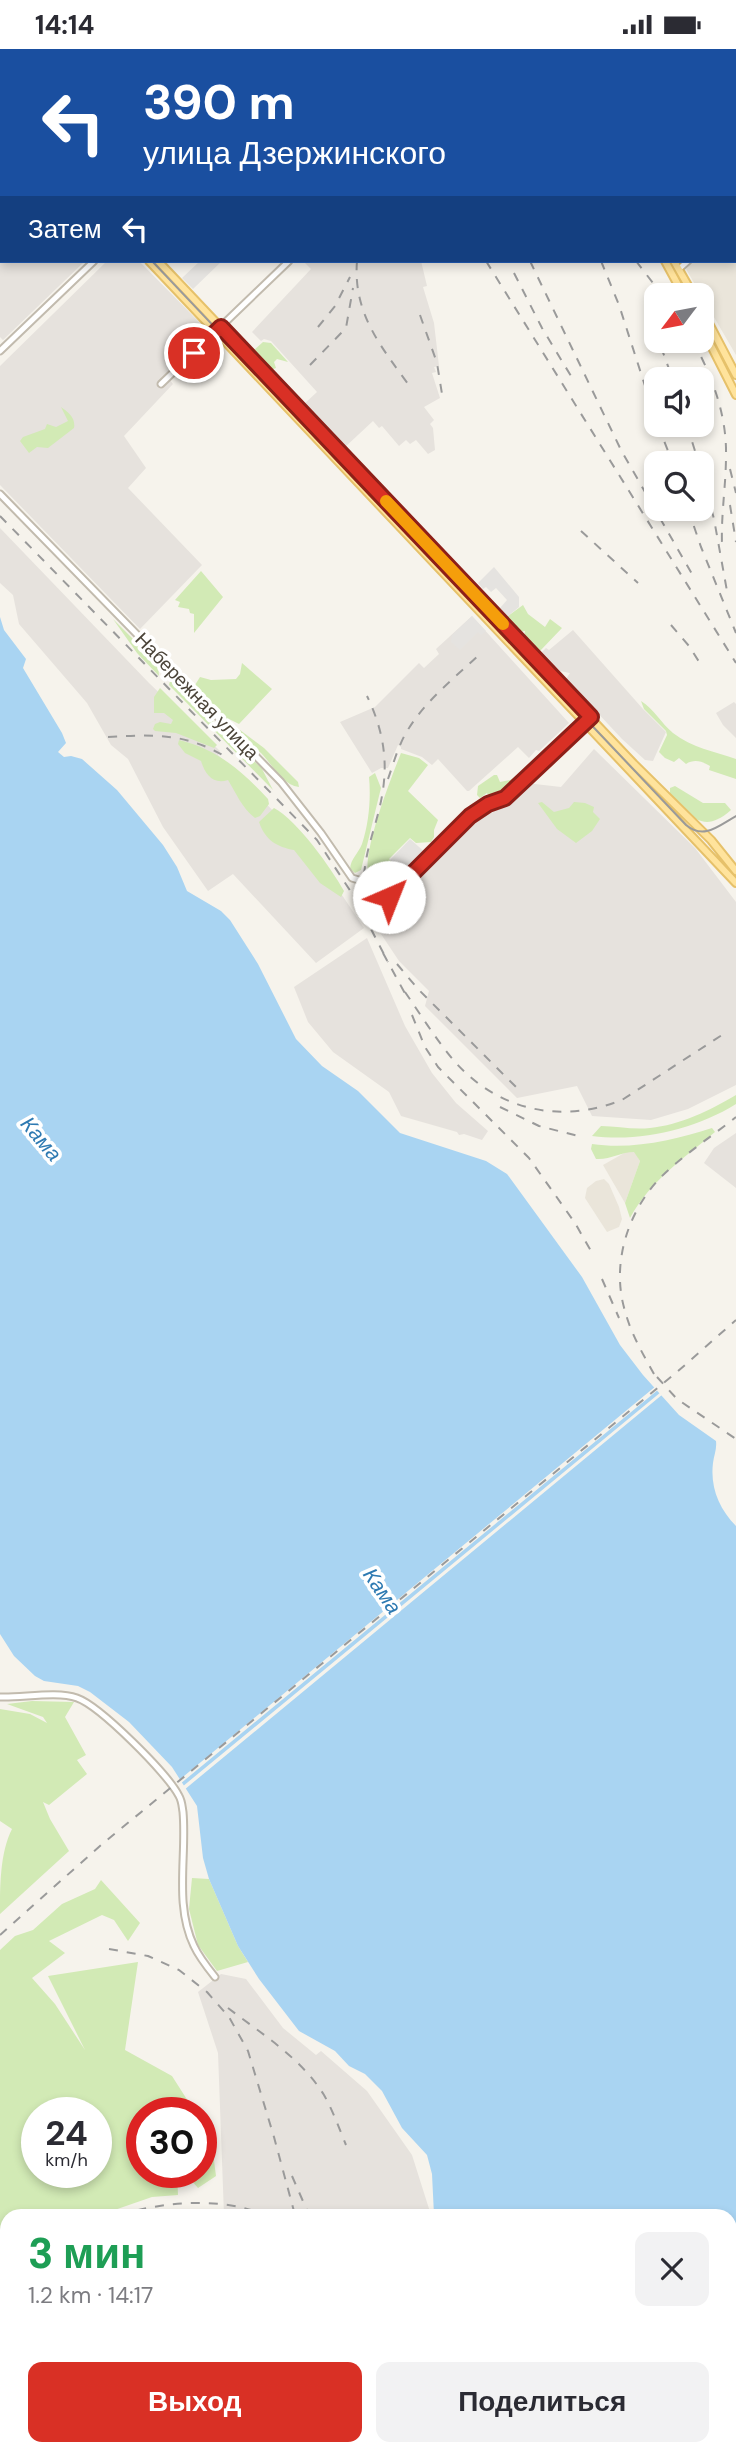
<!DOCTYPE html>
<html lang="ru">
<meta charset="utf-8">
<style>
body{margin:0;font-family:"DM Sans",sans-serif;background:#f2f2f3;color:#2b2b33;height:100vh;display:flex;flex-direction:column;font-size:26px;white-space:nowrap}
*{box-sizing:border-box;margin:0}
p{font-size:23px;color:#7c7c81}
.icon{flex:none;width:38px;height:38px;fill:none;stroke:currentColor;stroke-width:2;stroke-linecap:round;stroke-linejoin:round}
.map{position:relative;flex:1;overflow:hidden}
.details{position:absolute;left:0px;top:2160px;width:737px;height:247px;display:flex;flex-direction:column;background:#fff;border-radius:21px 21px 0 0;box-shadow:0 4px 10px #0003}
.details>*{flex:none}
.hud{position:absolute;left:0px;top:0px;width:737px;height:214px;box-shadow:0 4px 10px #0003;background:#1a4fa0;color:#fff;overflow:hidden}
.needle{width:46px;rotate:238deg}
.tools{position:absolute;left:644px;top:234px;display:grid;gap:14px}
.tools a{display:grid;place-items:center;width:70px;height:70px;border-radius:14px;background:#fff;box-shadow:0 4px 10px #0003;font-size:35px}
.speed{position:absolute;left:21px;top:2048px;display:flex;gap:14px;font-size:35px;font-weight:700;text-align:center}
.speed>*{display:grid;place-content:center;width:91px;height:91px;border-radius:50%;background:#fff;box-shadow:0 4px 10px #0003;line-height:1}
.speed small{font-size:18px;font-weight:400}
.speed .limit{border:10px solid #d22;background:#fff;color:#111}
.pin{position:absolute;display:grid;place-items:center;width:60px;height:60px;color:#fff;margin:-30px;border:4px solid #fff;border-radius:50%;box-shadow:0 2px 7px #0007}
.me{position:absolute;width:77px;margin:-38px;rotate:44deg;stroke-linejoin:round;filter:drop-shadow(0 0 5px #0008)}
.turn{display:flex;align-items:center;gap:24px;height:147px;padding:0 28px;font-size:32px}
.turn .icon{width:91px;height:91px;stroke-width:2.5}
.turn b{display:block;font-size:49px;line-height:60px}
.then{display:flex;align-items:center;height:66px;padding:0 28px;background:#0003;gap:14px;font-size:26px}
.round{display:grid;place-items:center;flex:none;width:74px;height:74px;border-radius:14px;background:#f2f2f3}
.overview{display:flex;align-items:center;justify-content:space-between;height:119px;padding:0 28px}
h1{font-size:42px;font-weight:800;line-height:52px;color:#1e9e55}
.cta{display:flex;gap:14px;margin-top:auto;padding:14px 28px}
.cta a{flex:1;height:80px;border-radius:14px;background:#d93025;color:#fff;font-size:28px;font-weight:800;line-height:80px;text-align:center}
.cta a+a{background:#f2f2f3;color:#2b2b33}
.status{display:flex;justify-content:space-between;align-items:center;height:49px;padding:0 35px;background:#fff;direction:ltr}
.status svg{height:19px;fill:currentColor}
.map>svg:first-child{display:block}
.residential{fill:#eae5da}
.industrial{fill:#e6e2dd}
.green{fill:#d2eab5;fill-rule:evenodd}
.parking{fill:#e5e3e0}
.water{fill:#a9d4f2}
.pier{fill:#f6f3ec}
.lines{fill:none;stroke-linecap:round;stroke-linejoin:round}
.minor-casing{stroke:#c2bbae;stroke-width:9}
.major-casing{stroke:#e6c16a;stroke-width:10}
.minor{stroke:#fff;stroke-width:5}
.major{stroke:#ffe39c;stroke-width:6}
.tram{stroke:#9a9a9a;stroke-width:2}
.rail{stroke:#9a9a9a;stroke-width:2;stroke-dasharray:9 9;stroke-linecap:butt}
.route-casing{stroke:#8d1f18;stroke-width:18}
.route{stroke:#d93025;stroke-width:12}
.slow{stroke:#f59e0b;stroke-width:12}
.labels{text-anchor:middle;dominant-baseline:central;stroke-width:7;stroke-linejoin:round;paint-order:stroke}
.street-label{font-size:19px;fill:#4b4439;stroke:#fff}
.water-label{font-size:21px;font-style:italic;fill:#2e7ab2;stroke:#fff}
</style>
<div class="status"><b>14:14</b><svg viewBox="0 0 49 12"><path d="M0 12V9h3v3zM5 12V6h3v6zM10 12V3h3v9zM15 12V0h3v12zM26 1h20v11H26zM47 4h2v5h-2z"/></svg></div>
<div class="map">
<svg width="736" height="2406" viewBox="0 0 736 2406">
<rect width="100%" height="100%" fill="#f6f3ec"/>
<path class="residential" d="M736,180V306L686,220L694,212H735Z
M626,1103H635L640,1112L625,1154L603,1116Z
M604,1130L609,1135L619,1158L622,1170L619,1178L607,1183L585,1149L587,1139L596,1132Z"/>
<path class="industrial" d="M0,65L2,212H85L3,291L0,288Z
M107,212H139L210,284L166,326L173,335L124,387L146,419L128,439L202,516L140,580L0,436V317Z
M303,212H421L427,237L423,238L434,274L439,317L434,318L436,323L432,324L440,349L424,358L434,371L430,375L433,379L435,401L428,405L416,391L410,395L406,391L399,397L382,377L379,379L373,372L344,399L303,356L317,343L271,292L264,290L261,292L252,283L311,220Z
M0,479L149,634L220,702L218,706L296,785L330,828L364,879L316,914L233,825L208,842L163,778L128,710L111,696L87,654L19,575L13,546L0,534Z
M472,567L569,674L539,702L536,701L529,709L518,698L469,742H467L438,710L432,716L422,708L401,700V698L398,696L388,719H381L372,724L340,673L375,658L419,614L424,619L439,605L436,600Z
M573,581L643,660L666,683L653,712L645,711L622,690L566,630L570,624L560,622L542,603L546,599L549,601Z
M734,653L736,655V689L723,676L716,664Z
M594,700L695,799L736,853V1036L688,1060L651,1071L592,1067L577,1037L517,1049L425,957L429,942L399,912L381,885L376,867L459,786L526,734L561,738Z
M367,889L405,977L432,1024L456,1054L488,1082L482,1091L464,1085L459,1086L457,1083L401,1067L389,1043L333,1003L308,973L294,938Z
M736,1084V1139L704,1114L714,1099Z
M221,1925L246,1930L283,1979L316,2006L321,2002L367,2042L412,2106L431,2166H224L218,2004L198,1943Z
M455,2399H543L548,2406H458Z"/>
<path class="green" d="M263,293L271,294L288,313L277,310L274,313L276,319L271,321L253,302Z
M61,358C68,363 76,369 74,379L48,399L37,398L29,404L20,392L23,388L45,380L47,375L56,378L68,372Z
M201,522L223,548L194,584V565L190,564L189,560L178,558L180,553L175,551Z
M487,547L508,567L523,556L528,565L545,578L550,570L562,579L540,602L524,587L525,582L519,583L486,551Z
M113,570L158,615L159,627L137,604Z
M242,614L272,640L239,675L229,670L231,676L190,637L195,636L200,628L211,631L236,630L240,625Z
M170,632H175L182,638L233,695L261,718L273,741L169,636Z
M160,639L217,696L214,699L176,684L155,682L153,680L155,675L160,673L171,675L173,671L164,664H154V648Z
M641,652C654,660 661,674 673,684C692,699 714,702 736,710V730L709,721L710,717C702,712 694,710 686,715L679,709L674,713L665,709L659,703L667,686L666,682L644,660Z
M240,681L264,699L298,733L299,738C282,736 272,715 261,704C253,697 246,691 238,684Z
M179,691C217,700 242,722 268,750L269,755L260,767L255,769C242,759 236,744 228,731C213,736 205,725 201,712L185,704L178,695Z
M401,704L419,709L428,716L408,742L438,771L434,781V788L431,793L416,794L410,789L389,810L403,825L393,836L385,839L370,831C358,811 392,727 401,704Z
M524,722L523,726L497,748H489L487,744L480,749L477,746L478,737L494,726H497L500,733L510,731Z
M375,724L381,739L379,747L361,821L355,824L350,820C351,809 358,805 362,795C369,774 371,749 369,728Z
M675,737L703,754H725L731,761C703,786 691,767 670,746V739Z
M542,753L554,763L569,759L574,753L585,754L594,758L593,763L600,770L592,782L576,794L557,780L538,754Z
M274,759C298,772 331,819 344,842L341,848L320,834L294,801C277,798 265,791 259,773Z
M736,1046V1055C694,1081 641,1093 592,1087L601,1077C617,1077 633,1081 650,1079C680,1076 711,1061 736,1046Z
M712,1079L715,1083C683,1110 651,1131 630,1169L625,1154L640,1112L634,1103C621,1103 610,1111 596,1110L591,1100L592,1095C632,1101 675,1091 712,1079Z
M32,1652L74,1653L65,1668L86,1706L77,1711L87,1725L49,1756L43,1753L50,1770L69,1802L0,1865C0,1836 0,1804 12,1780L0,1772V1660L30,1665L47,1674L43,1668L7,1655Z
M192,1829L209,1830L238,1897L248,1913L217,1922L198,1896L189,1860Z
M101,1831L140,1874L128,1892L114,1871L102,1866L49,1892L65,1904L32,1929L55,1955L85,2001L48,1927L138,1913L125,2001L172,2027L195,2063H142V2123H177L178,2146L152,2148L100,2166H7V2200L0,2202V1901L15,1887L33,1881L62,1855L95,1840ZM37,2063H96V2123H37Z
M201,2073L211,2088L216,2127L198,2139L184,2123H201Z
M7,2216V2399H173L176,2406L170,2402L163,2406H0V2219Z
M175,2399H328L333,2406H178Z
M349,2399H411L415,2406H352Z"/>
<path class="parking" d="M200,212H222L193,240L182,229Z
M494,518L519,548V558L508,567L500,559L507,551L496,539L491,543L486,538L483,540L478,534Z
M472,567L486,582L481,586L478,583L460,601L451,593L452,586Z
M410,790L427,805L406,826L390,811Z"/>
<path class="water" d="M0,568L4,581L26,610L23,619L62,684L66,694L58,703L64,708L71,707L82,710L117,741L163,796L177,818L187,842L221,862L230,871L258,915L296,990L322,1017L358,1042L400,1084L486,1112L507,1125L582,1228L620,1296L643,1326L679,1366L716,1392C717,1400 714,1406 713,1414C710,1438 719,1460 736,1477V2406H571L566,2399H730V2166H434L432,2125L427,2106L402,2079L382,2042L365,2025L349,2017L335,2002L299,1982L259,1930L238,1897L209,1830L203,1809L197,1757L172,1718L129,1673L90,1643L78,1637L44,1632L35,1627L14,1607L0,1585Z"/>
<path class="pier" d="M656,1337L659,1340L180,1735L178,1732Z
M661,1343L663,1345L184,1741L182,1738Z"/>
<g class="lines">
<defs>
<path id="minor" d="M600,0V2
M301,2L302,0
M689,2V0
M735,19H736
M0,73L2,71
M735,164L736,163
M679,220L688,212
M0,302L94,212
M161,335L289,212
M0,445L281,733L321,784L352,829L378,837L389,848L470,767L488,755L505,749L591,669
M0,1648C22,1649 57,1642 77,1649C100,1657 168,1725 179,1747C182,1752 182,1757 183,1763C187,1806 174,1856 194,1897C199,1908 207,1918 215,1928
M211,2399L213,2406
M284,2406L292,2399"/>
<path id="major" d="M572,0L573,2
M580,0V2
M0,48L2,50
M0,58L2,60
M149,212L736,834
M158,212L634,715L711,791L736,822
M665,212L684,247
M674,212L694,247
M702,261L736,326
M702,279L736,346"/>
</defs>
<use href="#minor" class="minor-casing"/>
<use href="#major" class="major-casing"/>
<use href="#minor" class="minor"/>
<use href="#major" class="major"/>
<path class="tram" d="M0,52L2,54
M152,212L686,776C704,791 718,777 736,767"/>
<path class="rail" d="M360,0L361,2
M436,0L437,2
M348,2H349
M357,212C353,263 379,295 408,335
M486,212L736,614
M530,212L621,401L692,525
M601,212L619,256L656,371
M636,212L663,247
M514,224L542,279L574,332
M420,266L437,314L442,345
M318,278L335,257L350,228
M693,292C712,327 727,366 726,407C726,436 721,465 722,495
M661,298L673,331
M310,316L346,279L353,239
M658,376L673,415
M687,376L699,415
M730,420L736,444
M702,425L714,470L727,542
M730,456L736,493
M688,460L701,498L736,584
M0,467L317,791L355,849L388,913
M581,482L638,534
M671,576L689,597L703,619
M108,688C155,685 188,684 229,710
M388,730C394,713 399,694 409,679C428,649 457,627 482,603
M367,862C355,811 380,779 384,732C387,702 380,674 367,647
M383,904L408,950
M397,915L418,940L517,1039
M405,943C421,966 437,992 455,1013C499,1062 561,1075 622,1051L722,986
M412,966L425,998L438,1018L529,1109L575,1174L591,1202
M500,1058L539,1077L582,1088
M602,1230L619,1269
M654,1325C643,1305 631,1285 625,1262C611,1216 627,1163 661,1128C683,1106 711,1088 736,1068
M657,1328L677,1350L736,1390
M0,1886L101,1796L677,1323L736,1271
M109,1900L148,1907L179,1921L207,1943L229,1968L248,2002L274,2088L295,2166
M228,1959C262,1985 301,2009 324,2046C333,2062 339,2079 346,2096
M292,2127L309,2166
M120,2166C165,2152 222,2148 266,2166
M0,2214L7,2211
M445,2399L449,2406
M507,2399L511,2406
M535,2399L539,2406"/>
</g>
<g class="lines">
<defs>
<path id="route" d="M194,304L221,278L591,668L505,749L488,755L470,767L389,848"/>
</defs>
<use href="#route" class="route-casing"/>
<use href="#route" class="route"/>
<path class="slow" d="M386,452L503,575"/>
</g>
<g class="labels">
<g class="street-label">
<text transform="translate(197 647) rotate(46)">Набережная улица</text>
</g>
<g class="water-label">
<text transform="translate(41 1090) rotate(50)">Кама</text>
<text transform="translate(382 1542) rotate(56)">Кама</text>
</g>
</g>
</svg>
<div class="tools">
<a><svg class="needle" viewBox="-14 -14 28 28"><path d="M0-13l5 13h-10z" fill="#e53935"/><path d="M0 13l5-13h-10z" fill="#7c7c81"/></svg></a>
<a><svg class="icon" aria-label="sound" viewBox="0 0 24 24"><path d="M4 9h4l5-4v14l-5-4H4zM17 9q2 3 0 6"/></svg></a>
<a><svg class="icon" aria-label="search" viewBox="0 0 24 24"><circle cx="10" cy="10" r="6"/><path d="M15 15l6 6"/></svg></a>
</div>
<div class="speed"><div>24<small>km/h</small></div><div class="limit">30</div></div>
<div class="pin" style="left:194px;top:304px;background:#d93025"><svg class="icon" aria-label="arrive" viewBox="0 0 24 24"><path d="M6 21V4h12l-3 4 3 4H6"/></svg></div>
<svg class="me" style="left:389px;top:848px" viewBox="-20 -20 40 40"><circle r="19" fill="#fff"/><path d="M0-13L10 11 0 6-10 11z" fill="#d93025"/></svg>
<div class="hud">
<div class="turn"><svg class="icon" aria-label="left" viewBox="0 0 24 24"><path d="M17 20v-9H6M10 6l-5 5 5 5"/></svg><div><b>390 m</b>улица Дзержинского</div></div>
<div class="then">Затем<svg class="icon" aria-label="left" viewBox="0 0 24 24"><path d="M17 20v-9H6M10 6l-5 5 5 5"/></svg></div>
</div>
<section class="details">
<div class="overview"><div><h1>3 мин</h1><p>1.2 km · 14:17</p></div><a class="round"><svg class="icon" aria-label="close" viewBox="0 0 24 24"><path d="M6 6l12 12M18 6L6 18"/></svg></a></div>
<div class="cta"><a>Выход</a><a>Поделиться</a></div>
</section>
</div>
